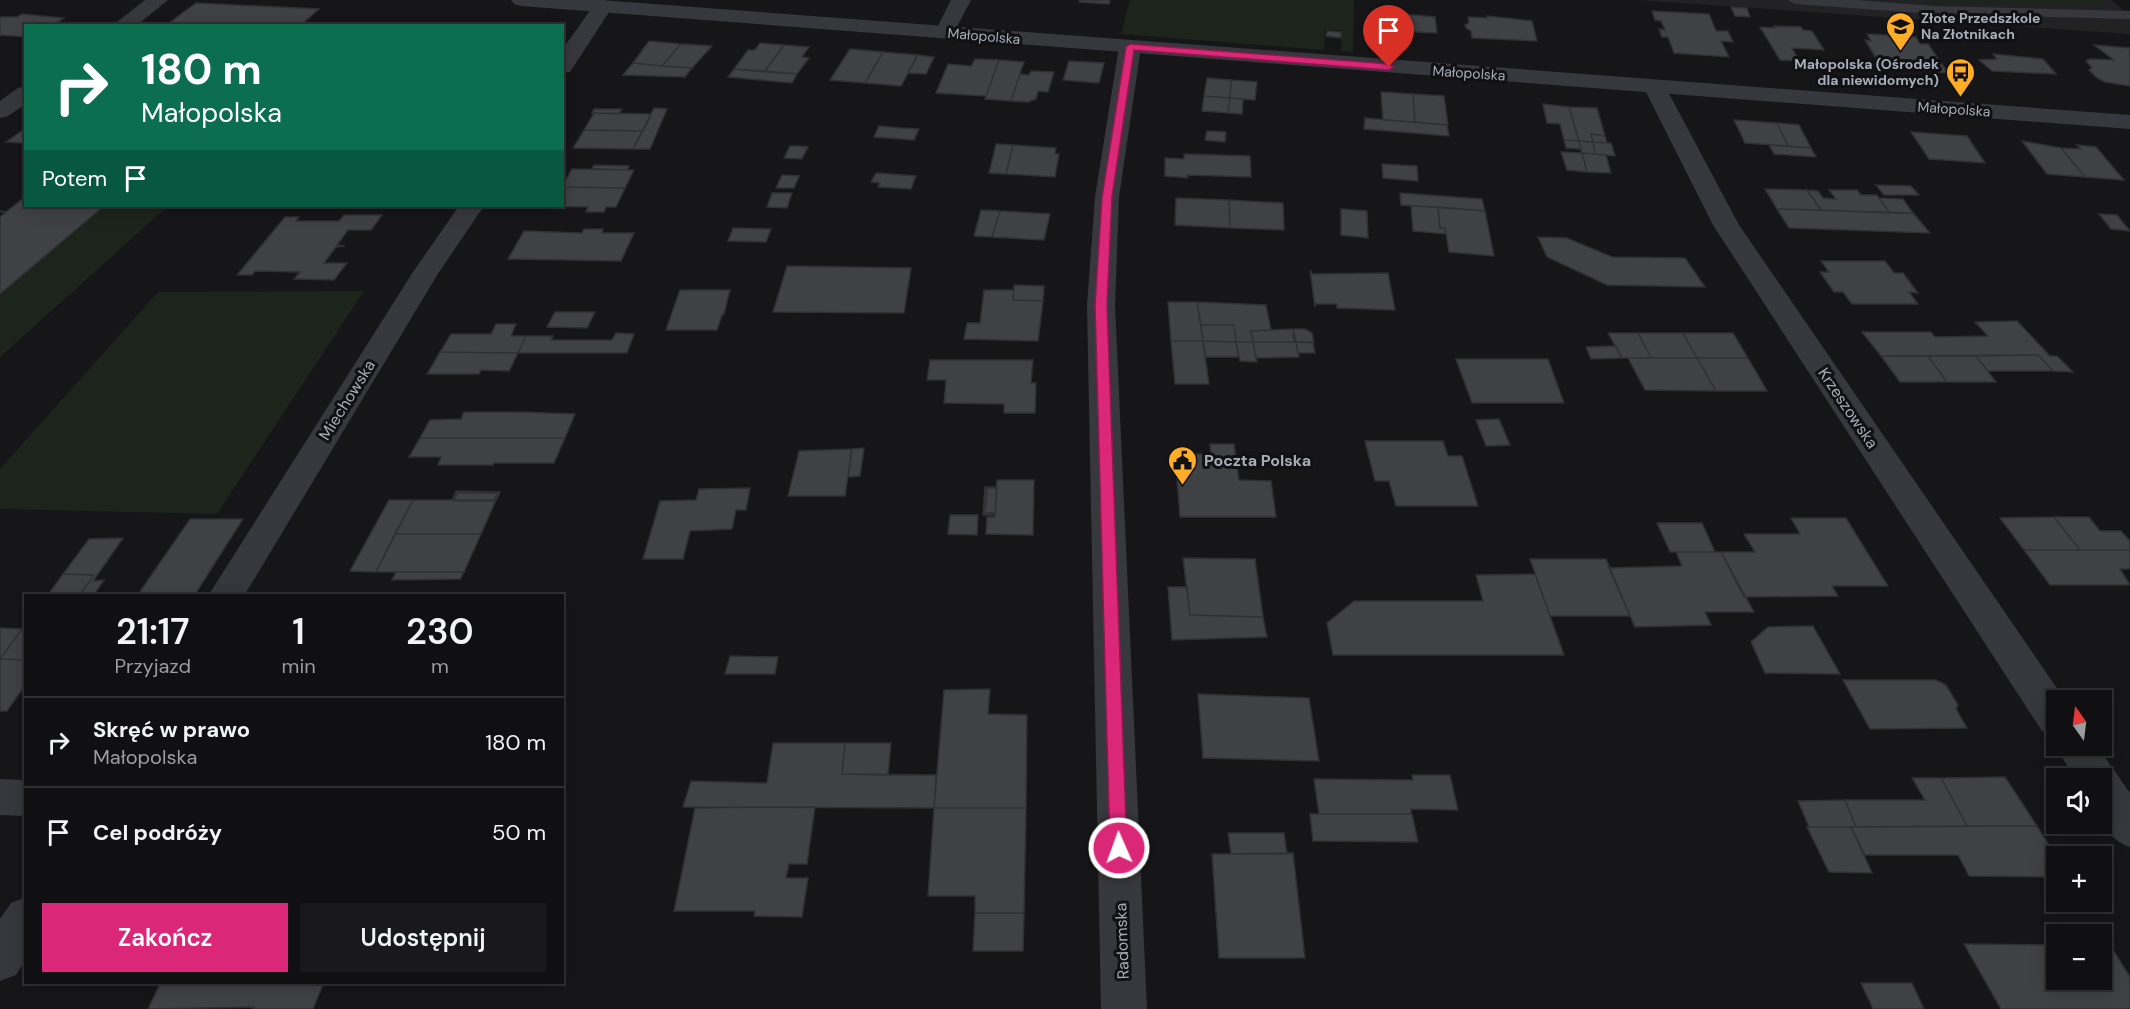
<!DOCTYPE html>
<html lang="pl">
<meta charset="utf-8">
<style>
body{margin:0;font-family:"DM Sans",sans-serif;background:#19191b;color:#f1f3f6;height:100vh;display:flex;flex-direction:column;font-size:22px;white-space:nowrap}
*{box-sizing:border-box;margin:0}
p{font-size:20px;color:#9c9d9f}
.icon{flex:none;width:33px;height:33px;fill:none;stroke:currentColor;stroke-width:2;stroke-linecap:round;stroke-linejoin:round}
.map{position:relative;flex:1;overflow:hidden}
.sheet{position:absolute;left:24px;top:594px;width:540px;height:390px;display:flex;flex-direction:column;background:#101012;border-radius:0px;box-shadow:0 3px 15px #0003,0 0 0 2px #303032}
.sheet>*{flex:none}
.hud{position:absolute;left:24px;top:24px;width:540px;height:183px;border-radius:0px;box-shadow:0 3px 15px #0003,0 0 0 2px #303032;background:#0b6e4f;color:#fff;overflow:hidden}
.needle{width:39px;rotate:346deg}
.controls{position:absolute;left:2046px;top:690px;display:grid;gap:12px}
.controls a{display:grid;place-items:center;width:66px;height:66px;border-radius:0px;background:#101012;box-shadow:0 3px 15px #0003,0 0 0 2px #303032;font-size:30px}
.pin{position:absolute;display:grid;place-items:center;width:51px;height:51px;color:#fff;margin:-62px -26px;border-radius:50% 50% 50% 0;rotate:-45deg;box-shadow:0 0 6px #0007}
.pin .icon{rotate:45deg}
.me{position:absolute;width:66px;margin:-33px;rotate:358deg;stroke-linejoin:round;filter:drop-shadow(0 0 4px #0008)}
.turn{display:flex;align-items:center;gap:21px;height:126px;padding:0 18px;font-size:27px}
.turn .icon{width:78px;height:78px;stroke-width:2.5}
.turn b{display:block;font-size:42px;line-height:51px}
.then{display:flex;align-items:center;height:57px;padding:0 18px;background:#0003;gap:12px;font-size:22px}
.eta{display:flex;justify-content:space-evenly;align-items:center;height:102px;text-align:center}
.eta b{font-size:36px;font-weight:600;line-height:42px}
.button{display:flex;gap:12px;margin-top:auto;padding:12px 18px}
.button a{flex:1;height:69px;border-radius:0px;background:#db2777;color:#fff;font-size:24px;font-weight:600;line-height:69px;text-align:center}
.button a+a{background:#19191b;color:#f1f3f6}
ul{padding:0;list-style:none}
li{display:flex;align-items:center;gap:18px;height:90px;padding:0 18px;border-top:2px solid #303032}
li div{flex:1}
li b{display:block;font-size:22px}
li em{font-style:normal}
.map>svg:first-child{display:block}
.built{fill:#222225}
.green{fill:#1c241c}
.building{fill:#404145;stroke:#303034;stroke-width:1.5}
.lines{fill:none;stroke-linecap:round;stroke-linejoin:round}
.service{fill:#37383d;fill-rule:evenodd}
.minor{fill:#37383d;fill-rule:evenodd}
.tertiary{fill:#37383d;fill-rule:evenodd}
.route{fill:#db2777;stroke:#8e194d;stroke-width:1.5}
.labels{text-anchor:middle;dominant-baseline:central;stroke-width:6;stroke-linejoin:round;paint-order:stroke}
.far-poi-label{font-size:14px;font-weight:bold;fill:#a7adb9;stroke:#111113;text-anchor:start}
.far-street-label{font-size:14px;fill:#a7adb9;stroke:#111113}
.street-label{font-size:16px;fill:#a7adb9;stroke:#111113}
.poi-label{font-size:16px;font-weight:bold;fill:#a7adb9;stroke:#111113;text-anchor:start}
</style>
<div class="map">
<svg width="2130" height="1009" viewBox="0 0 2130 1009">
<rect width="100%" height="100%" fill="#161618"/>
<path class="built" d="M1637,0H2111L2130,16V34Z"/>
<path class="green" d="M1130,0H1354L1353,52L1341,51L1342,30H1325L1324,50L1121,34Z
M1927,0H2096L2104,7L1929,2Z
M104,206H168L0,357V294Z
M364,291L217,514L0,509V469L158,292Z"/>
<path class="building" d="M1080,0H1110L1109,4L1079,2Z
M196,3L319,9L300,26H165Z
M1731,7L1747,8L1750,17L1735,16Z
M1373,11L1435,17L1437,33L1374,30Z
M1652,11L1709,14L1716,31H1728L1733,42L1721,41L1729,57L1674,53L1668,37H1662L1659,29L1665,30L1661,21L1655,20Z
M22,14L64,18L51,26H26V37L0,35V17H17Z
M1487,16L1532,21L1537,41L1472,38L1471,31L1466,28L1465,25L1469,23L1468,17L1487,18Z
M486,23H499L497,24L515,25L465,26Z
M1774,26L1801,27L1803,30L1812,31L1824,50L1792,48L1799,61L1780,60L1760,27L1775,28Z
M1327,31L1341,32V38L1326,36Z
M1867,34L1916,37L1920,44H1928L1948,73L1882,68L1865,40L1871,41Z
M649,41L681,44L662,66L633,63Z
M760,43L784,45L765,71L734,69L748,50H755Z
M681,44L712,46L692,68L662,66Z
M784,45L809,47L802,57L809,58L797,74L765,71Z
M2094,45L2130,48V86L2105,82L2097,78L2089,70L2092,68L2086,61L2090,59L2114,60Z
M850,49L883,52L865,83L830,80Z
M883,52L918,55L901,86L865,83Z
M1993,54L2043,59L2056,74L1992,71L1979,60L1997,59Z
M917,55L934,57L926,74L908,73Z
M975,59L999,60L986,96L936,93L948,64L971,66Z
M999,60L1024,62L1011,101L985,99Z
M1069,61L1104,63L1099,83L1063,80Z
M633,63L662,66L692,68L685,77L623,75Z
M734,69L755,71L797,74L792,83L728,77Z
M1031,71L1054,72L1048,92L1038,91L1036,99L1028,102L1011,101L1020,74L1029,75Z
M1207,78L1231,80L1230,98L1204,96Z
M1231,80L1257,82L1255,100L1230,98Z
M1381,92L1413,94L1415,122L1383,120Z
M1413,94L1444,96L1448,125L1415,122Z
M1204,96L1230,98L1228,113L1202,111Z
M1230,98L1243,99L1242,114L1228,113Z
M1543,104L1569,107L1579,141L1564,140L1560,124L1547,123Z
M1569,107L1597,108L1605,136L1591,134L1593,142L1579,141Z
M654,108L667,109L650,149H633Z
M594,109H622L619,114L592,113Z
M594,113L651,114V115L643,131L584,130Z
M1365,118L1447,125L1449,136L1364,129Z
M1734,120L1777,123L1788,146L1745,143Z
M1777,123L1799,125L1811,148L1788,146Z
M879,126L901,128L919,129L914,140L874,137Z
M26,128V143L6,142Z
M584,130L643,131L633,149L573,148Z
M1207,131L1226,132L1225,142L1205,140Z
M1911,132L1967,136L1985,163L1929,159Z
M1591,134L1605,136L1607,143L1593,142Z
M1564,140L1579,141L1582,153L1580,149L1566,148Z
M1579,141L1593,142L1595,154L1582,153Z
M2022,141L2061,148L2085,177L2047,174Z
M1593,142L1611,143L1615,156L1595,154Z
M996,144L1013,145L1006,174L989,173Z
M1013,145L1056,148L1055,154H1059L1055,177L1006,174Z
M1769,145L1811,148L1816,157L1774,154Z
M2077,145L2096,147L2124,180L2085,177L2061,148L2081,149Z
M790,146H799L808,147L802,159L784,158Z
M1561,152L1582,153L1587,172L1567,170Z
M1582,153L1606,155L1611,173L1587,172Z
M1184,154L1250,156L1251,177L1187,175L1188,178L1165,176V158L1184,159Z
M1382,164L1417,166L1418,181L1383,178Z
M594,165L629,166L627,170L592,169Z
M572,169L634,170L625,188L562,187Z
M876,173L916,176L911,189L878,187L880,183L871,182Z
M782,175L799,176L794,188H776Z
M1876,185L1911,186L1919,195H1884Z
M562,187L625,188L616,207H606L604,212H586L588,207L540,206H562Z
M1765,189L1807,190L1821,210L1777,209Z
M1807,190L1818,191L1823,198L1836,199L1829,190H1857L1861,195H1877L1890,213L1821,210Z
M772,193H792L787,208L767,207Z
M1400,193L1482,199L1485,211L1401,205Z
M26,196V206H104L0,294V217L5,213L0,211L6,212Z
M1176,198L1229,200L1230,228L1175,225Z
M1879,198L1903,199L1913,213H1890Z
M1229,200L1283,203L1284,230L1230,228Z
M1411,206L1438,207L1440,228H1445L1446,234L1413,231Z
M1438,207L1485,211L1494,256L1449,252L1445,228H1440Z
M1341,209L1367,211L1368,238L1341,235Z
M1777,209L1913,213L1930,233L1789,228Z
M981,210L1000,211L992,237L974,236Z
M1000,211L1050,214L1044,240L992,237Z
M2099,214L2117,215L2130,231L2111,229Z
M344,215H382L371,230H348L337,245L345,246L336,247L324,263H347L334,280L294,279L300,272L255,271L252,275H237L285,217H299L296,221H339Z
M733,228L771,229L766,242L728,241Z
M584,229H603L602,233H634L621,261L508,259L524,231L582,233Z
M1538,237L1567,238L1612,257L1685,258L1705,287L1607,285L1547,257Z
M1821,261H1885L1894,273H1903L1918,293L1909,292L1918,304H1852L1843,292H1834L1820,272H1829Z
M787,266L911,268L904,313L773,312Z
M1310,270L1312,274L1388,273L1395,310L1337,308V304H1316L1315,307Z
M1014,285L1044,286L1043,301L1013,300Z
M680,290H730L724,314L722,315L717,330H666Z
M984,290H1014L1013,300L1043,301L1038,341L964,339L967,323H980Z
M1168,302H1197L1203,341H1171Z
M1197,302L1266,305L1271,330L1251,331L1253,342H1236L1234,325H1201Z
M555,312H595L587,328L547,327Z
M2017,321L2050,356H2057L2073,372L2053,371L2038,355L1881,356L1862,332H1931L1935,337L1988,336L1975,322Z
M496,324H516L511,336H526L518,353L440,352L451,334H491Z
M1201,325H1234L1236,342L1203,341Z
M1293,329H1305L1312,333L1314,343L1294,342Z
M1293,329L1296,342H1253L1251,331Z
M616,333L634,334L627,353H518L526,336H553L551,340H612Z
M1608,333H1638L1651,358H1622Z
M1638,333H1683L1697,358H1651Z
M1683,333H1733L1748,358H1697Z
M1171,341H1203L1209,384H1175Z
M1203,341L1236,342L1239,357H1206Z
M1236,342H1253L1257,362L1240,361Z
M1253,342H1296L1299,357L1256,358Z
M1296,342H1313L1315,353H1298Z
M1616,346L1622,358L1591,359L1586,347Z
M440,352L518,353L509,371L481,370L479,374H427Z
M2038,355L2053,371H1988L1976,356Z
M1881,356H1928L1947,382H1900Z
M1928,356H1976L1996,382H1947Z
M1628,358H1697L1716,391L1645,390Z
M1697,358H1748L1767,391H1716Z
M1456,359H1548L1564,403H1472Z
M930,360H1033L1031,383H1036L1035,413H1004V404L944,403L946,380H927Z
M464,412H518L575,414L565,438H420L430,420L461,419Z
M1499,419L1510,445L1486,446L1476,420Z
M420,438H565L554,463H494L493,465H438L441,457H409Z
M1365,441H1443L1448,456H1462L1478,506H1396L1389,481H1375Z
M1210,444H1234L1239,480L1271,481L1276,517H1180L1175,454H1211Z
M864,448L860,476L848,477L852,449Z
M852,449L845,496H788L799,451Z
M997,480H1034L1033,535L986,534L987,517H995Z
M985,487H997L987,488L985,513L995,515H983Z
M750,488L746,510H736L732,529L690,531L683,559H643L660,501L696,500L699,489Z
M987,488H997L995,513H985Z
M456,491L500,492L496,500L494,501L497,493H457L452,501Z
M457,493H497L494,501H454Z
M389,500H413L376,572L350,571Z
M413,500H496L481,534H395Z
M950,515H978L977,535L948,534Z
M2054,517L2080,550H2024L2000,518Z
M2054,517H2089L2100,531H2121L2130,541V550H2080Z
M1791,518H1846L1888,586H1832L1838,596L1744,597L1721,552H1755L1744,534H1800Z
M190,519H243L194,596H137Z
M1657,523H1702L1715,552H1670Z
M395,534H481L464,572H376Z
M123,538L93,581L104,580L93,596H79L94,575L63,574L89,539Z
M2024,550H2130V569H2120L2130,585H2050Z
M1676,552H1721L1754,612H1705L1711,625L1635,627L1609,568L1682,566Z
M1183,558L1255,559L1263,617L1190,615Z
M1530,559H1606L1630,616H1550Z
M396,572H464L460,579L392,580Z
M63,574L94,575L79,596H47Z
M1535,574L1564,655H1333L1327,623L1354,601H1483L1476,575Z
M1168,587H1187L1190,615L1263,617L1267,637L1172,640Z
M1813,626L1840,674L1765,673L1751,642L1768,627Z
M0,628L22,629L0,659Z
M22,629H26V660L0,659Z
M730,656L778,657L775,674H725Z
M0,659L26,660V684L7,711H0Z
M1843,680H1936L1946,685L1958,705L1956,709L1967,728L1870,729Z
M990,689L988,714L1027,715L1026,808H934L944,690Z
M1198,694L1309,698L1319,761L1203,758Z
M773,743H845L842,774L936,775L934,808L683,807L691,781L767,783Z
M845,743H891L888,775L842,774Z
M1412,775H1450L1458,810L1411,809V814H1319L1314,779L1413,780Z
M2005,777L2037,826H1967L1941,778Z
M1912,778H1941L1967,826L1856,827L1845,800H1925Z
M1845,800L1856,827H1809L1798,801Z
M758,807H815L807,864H789L786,878H808L802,917L754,916L755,911H674L695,808Z
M934,808H1026L1024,913H975V896H928Z
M1310,814H1412L1418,842L1313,841Z
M2037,826L2056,857V877L1969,876L1958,855H1865L1851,827Z
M1807,827H1851L1872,873L1829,872Z
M1228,833H1284L1287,854H1231Z
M1293,853L1305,958H1219L1212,854Z
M975,913H1024L1023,951H973Z
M1964,944L2056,945V980H2102V945H2110L2130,977V1009H2001Z
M161,982H324L313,1009H253L254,1007L148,1009Z
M1861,983H1912L1924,1009H1873Z"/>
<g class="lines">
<path class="service" d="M1788,0H1856L1934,6L2130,11V19L1934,14L1795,4Z"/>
<path class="minor" d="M145,0H168L136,26H112Z
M603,0L610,2L613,6L570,72L562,73V50L596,2Z
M951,0H971L952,36L945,38L938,36L935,32Z
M1130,41L1137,43L1141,47L1119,197L1115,305L1147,1009H1101L1087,305L1095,197L1119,47L1123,43Z
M1655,81L1663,83L1666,88L1739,225L2065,700H2056V735L2042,731L1713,225L1644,88L1647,83Z
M26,86V104L8,116L0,118V101L18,88Z
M459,206H484L439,272L244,596H208L413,272Z
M2056,744V746H2097L2130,793V847C2096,834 2102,809 2102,778H2075L2055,746Z
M0,779L26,780V816L0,815Z
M26,897V959L16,975L0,981V919L11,903Z"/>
<path class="tertiary" d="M511,0H600L2130,115V129L521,6L514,4Z"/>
</g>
<path class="route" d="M1130,44L1389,64L1394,67L1389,70L1134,50L1112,197L1107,305L1127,848L1125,853L1119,856L1113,853L1110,848L1095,305L1102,197L1126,47Z"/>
<defs>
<symbol id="school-pin" viewBox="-11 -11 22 30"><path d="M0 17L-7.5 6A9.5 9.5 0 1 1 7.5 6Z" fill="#ffad27" stroke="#111113"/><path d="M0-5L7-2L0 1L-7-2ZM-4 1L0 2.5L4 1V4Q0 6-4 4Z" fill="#111"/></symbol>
<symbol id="bus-pin" viewBox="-11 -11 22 30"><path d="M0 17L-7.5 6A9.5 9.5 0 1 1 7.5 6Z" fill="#ffad27" stroke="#111113"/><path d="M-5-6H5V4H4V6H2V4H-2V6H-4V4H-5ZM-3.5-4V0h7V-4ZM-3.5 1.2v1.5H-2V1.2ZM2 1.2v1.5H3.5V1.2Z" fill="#111"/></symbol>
<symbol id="civic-pin" viewBox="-11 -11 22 30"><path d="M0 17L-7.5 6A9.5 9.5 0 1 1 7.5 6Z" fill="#ffad27" stroke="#111113"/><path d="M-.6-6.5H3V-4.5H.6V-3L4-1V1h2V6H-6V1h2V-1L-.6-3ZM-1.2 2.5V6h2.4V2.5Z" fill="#111"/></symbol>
</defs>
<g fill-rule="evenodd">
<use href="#school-pin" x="1884" y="10" width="33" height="45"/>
<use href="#bus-pin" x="1944" y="56" width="33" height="45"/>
<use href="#civic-pin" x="1166" y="444" width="33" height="45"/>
</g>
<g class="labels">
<g class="far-poi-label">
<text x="1921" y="18">Złote Przedszkole<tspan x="1921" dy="16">Na Złotnikach</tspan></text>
<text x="1939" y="64" text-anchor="end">Małopolska (Ośrodek<tspan x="1939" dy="16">dla niewidomych)</tspan></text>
</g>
<g class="far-street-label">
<text transform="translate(984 36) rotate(5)">Małopolska</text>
<text transform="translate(1469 73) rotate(4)">Małopolska</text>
<text transform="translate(1954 109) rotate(4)">Małopolska</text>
</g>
<g class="street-label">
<text transform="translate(347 400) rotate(-58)">Miechowska</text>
<text transform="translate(1848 408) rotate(56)">Krzeszowska</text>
<text transform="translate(1122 941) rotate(-92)">Radomska</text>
</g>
<g class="poi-label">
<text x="1204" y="460">Poczta Polska</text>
</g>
</g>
</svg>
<div class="controls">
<a><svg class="needle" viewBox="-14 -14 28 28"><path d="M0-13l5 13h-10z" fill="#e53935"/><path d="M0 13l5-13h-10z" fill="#9c9d9f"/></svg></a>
<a><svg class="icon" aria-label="sound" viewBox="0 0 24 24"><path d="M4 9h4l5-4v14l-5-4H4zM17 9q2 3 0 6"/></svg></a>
<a>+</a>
<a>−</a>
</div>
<div class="pin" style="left:1389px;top:67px;background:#d93025"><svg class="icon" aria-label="arrive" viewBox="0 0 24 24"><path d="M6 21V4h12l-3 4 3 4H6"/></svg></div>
<svg class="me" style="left:1119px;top:848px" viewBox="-20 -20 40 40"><circle r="17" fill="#db2777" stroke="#fff" stroke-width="3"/><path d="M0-11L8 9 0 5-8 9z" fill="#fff"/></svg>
<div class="hud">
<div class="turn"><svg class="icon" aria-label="right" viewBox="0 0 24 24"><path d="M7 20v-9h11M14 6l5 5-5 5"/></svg><div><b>180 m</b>Małopolska</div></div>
<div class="then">Potem<svg class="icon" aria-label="arrive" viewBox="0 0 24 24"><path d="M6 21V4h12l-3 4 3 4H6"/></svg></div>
</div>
<section class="sheet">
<div class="eta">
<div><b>21:17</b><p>Przyjazd</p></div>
<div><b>1</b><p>min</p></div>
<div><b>230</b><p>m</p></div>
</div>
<ul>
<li><svg class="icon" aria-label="right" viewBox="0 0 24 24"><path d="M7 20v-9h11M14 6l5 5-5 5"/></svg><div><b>Skręć w prawo</b><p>Małopolska</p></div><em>180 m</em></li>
<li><svg class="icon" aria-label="arrive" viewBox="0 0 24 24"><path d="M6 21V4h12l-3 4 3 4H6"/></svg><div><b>Cel podróży</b></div><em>50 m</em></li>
</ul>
<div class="button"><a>Zakończ</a><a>Udostępnij</a></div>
</section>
</div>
